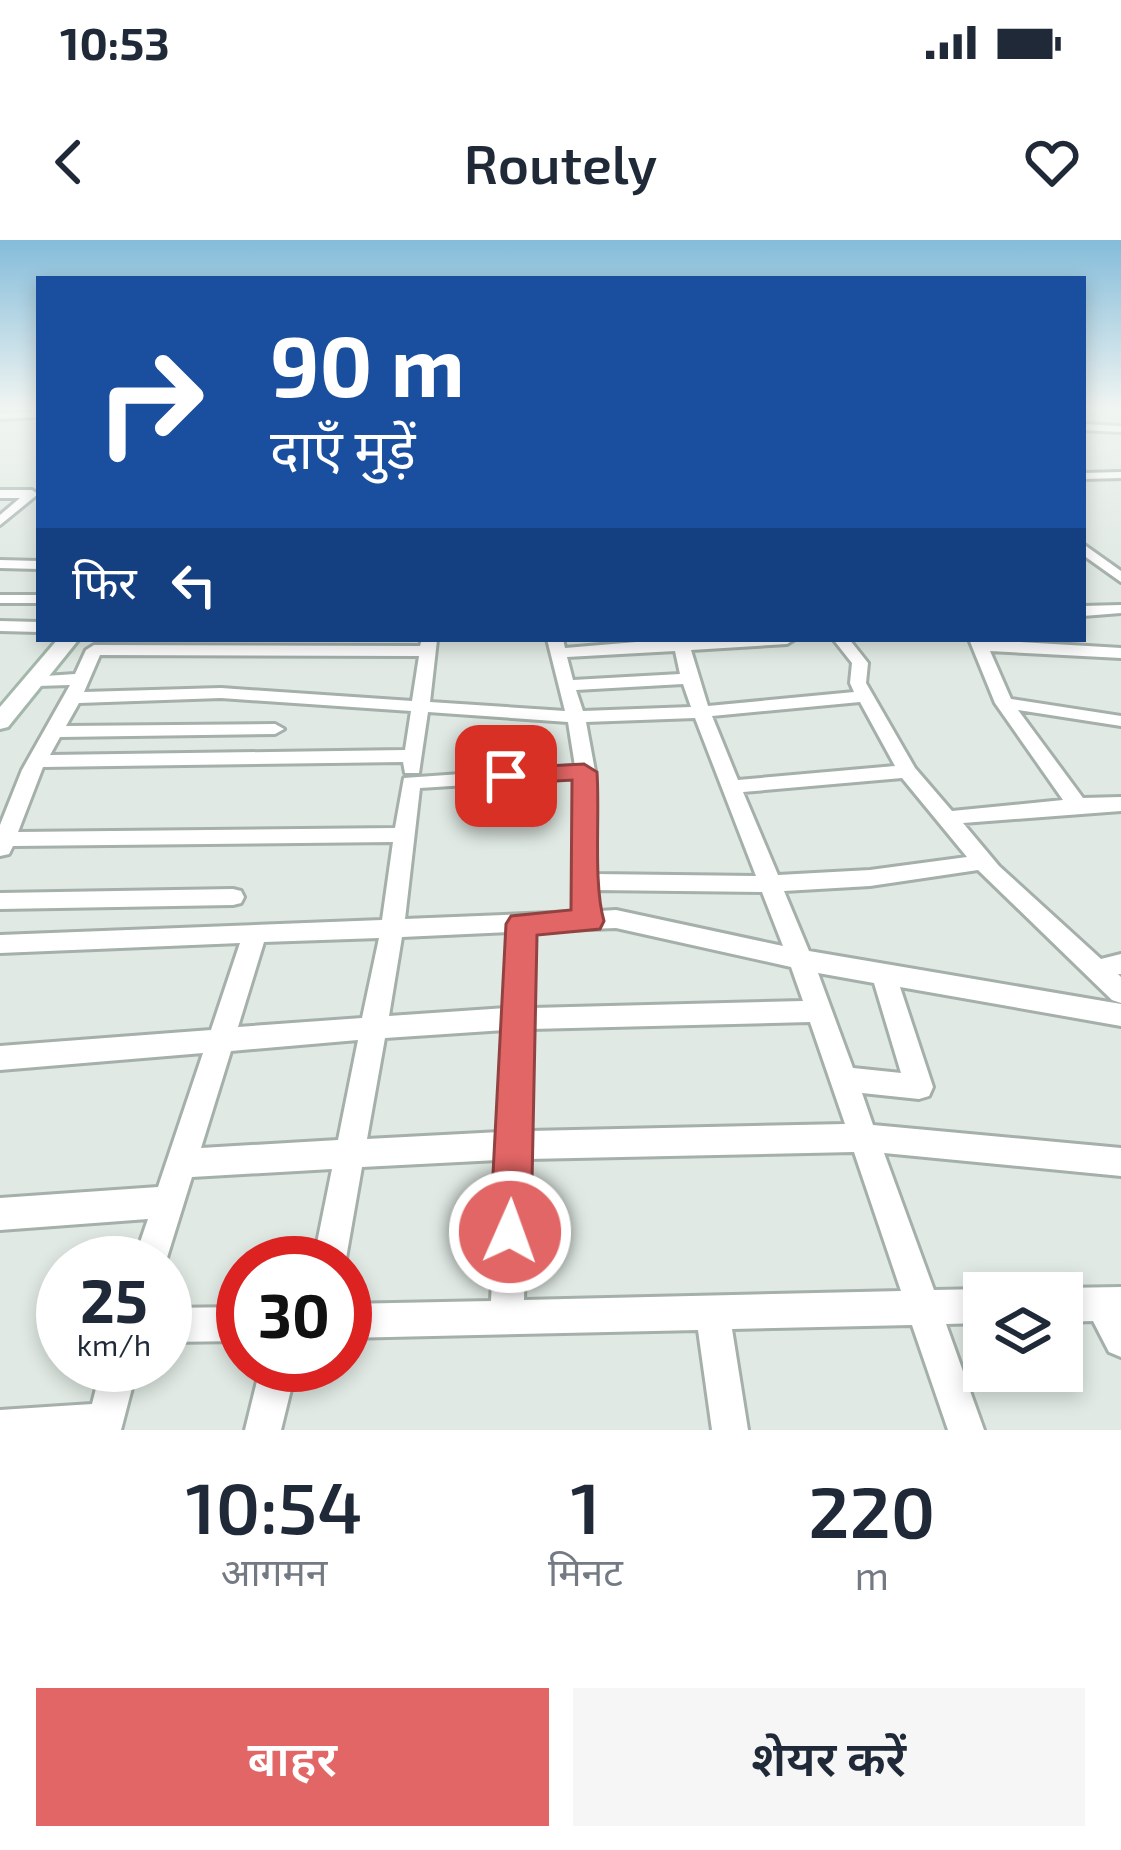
<!DOCTYPE html>
<html lang="hi">
<meta charset="utf-8">
<style>
body{margin:0;font-family:"Exo 2","Noto Sans Devanagari",sans-serif;background:#f6f6f7;color:#1f2937;height:100vh;display:flex;flex-direction:column;font-size:45px;white-space:nowrap}
*{box-sizing:border-box;margin:0}
p{font-size:39px;color:#747a83}
.icon{flex:none;width:66px;height:66px;fill:none;stroke:currentColor;stroke-width:2;stroke-linecap:round;stroke-linejoin:round}
.map{position:relative;height:1190px;overflow:hidden}
.sheet{display:flex;flex-direction:column;background:#fff;flex:1}
.sheet>*{flex:none}
.top-card{position:absolute;left:36px;top:36px;width:1050px;height:366px;border-radius:0px;box-shadow:0 6px 18px #0003;background:#1a4fa0;color:#fff;overflow:hidden}
.fabs{position:absolute;left:963px;top:1032px;display:grid;gap:24px}
.fabs a{display:grid;place-items:center;width:120px;height:120px;border-radius:0px;background:#fff;box-shadow:0 6px 18px #0003;font-size:60px}
.speed{position:absolute;left:36px;top:996px;display:flex;gap:24px;font-size:60px;font-weight:700;text-align:center}
.speed>*{display:grid;place-content:center;width:156px;height:156px;border-radius:50%;background:#fff;box-shadow:0 6px 18px #0003;line-height:1}
.speed small{font-size:30px;font-weight:400}
.speed .limit{border:18px solid #d22;background:#fff;color:#111}
.pin{position:absolute;display:grid;place-items:center;width:102px;height:102px;color:#fff;margin:-51px;border-radius:24px;box-shadow:0 6px 18px #0006}
.me{position:absolute;width:132px;margin:-66px;rotate:2deg;stroke-linejoin:round;filter:drop-shadow(0 0 9px #0008)}
.turn{display:flex;align-items:center;gap:42px;height:252px;padding:0 36px;font-size:54px}
.turn .icon{width:156px;height:156px;stroke-width:2.5}
.turn b{display:block;font-size:84px;line-height:102px}
.then{display:flex;align-items:center;height:114px;padding:0 36px;background:#0003;gap:24px;font-size:45px}
.eta{display:flex;justify-content:space-evenly;align-items:center;height:204px;text-align:center}
.eta b{font-size:72px;font-weight:600;line-height:84px}
.primary-button{display:flex;gap:24px;margin-top:auto;padding:24px 36px}
.primary-button a{flex:1;height:138px;border-radius:0px;background:#e26665;color:#fff;font-size:48px;font-weight:600;line-height:138px;text-align:center}
.primary-button a+a{background:#f6f6f7;color:#1f2937}
.status{display:flex;justify-content:space-between;align-items:center;height:84px;padding:0 60px;background:#fff;direction:ltr}
.status svg{height:33px;fill:currentColor}
header{display:flex;justify-content:space-between;align-items:center;height:156px;padding:0 36px;background:#fff;font-size:54px;font-weight:600}
.map>svg:first-child{display:block}
.lines{fill:none;stroke-linecap:round;stroke-linejoin:round}
.street-casing{stroke:#a4b0a9;stroke-width:6}
.secondary-casing{stroke:#a3b7ab;stroke-width:6}
.street{fill:#fff;fill-rule:evenodd}
.secondary{fill:#fff;fill-rule:evenodd}
.route{fill:#e26665;stroke:#934242;stroke-width:3}
</style>
<div class="status"><b>10:53</b><svg viewBox="0 0 49 12"><path d="M0 12V9h3v3zM5 12V6h3v6zM10 12V3h3v9zM15 12V0h3v12zM26 1h20v11H26zM47 4h2v5h-2z"/></svg></div>
<header><svg class="icon" aria-label="back" viewBox="0 0 24 24"><path d="M15 5l-7 7 7 7"/></svg>Routely<svg class="icon" aria-label="heart" viewBox="0 0 24 24"><path d="M12 20l-8-8c-3-5 5-10 8-4 3-6 11-1 8 4z"/></svg></header>
<div class="map">
<svg width="1121" height="1190" viewBox="0 0 1121 1190">
<rect width="100%" height="100%" fill="#e0e9e3"/>
<g class="lines">
<defs>
<path id="street" d="M39,171V177L0,179V173Z
M1083,184L1121,186V192L1083,190Z
M1121,232V238L1083,239V233Z
M0,250H32L38,254L0,285V275L20,258H0Z
M1083,304L1121,331V342L1083,315Z
M0,320L39,321V329L0,328Z
M0,355H39V363H0Z
M1121,365V373L1083,376V366Z
M0,381L39,382V392L0,391Z
M422,399L437,400L430,462L565,471L547,399H563L565,408L672,399H795L787,404L691,410L708,466L854,452L850,443L852,423L833,399H849L868,423L866,443L915,528L952,571L1063,560L995,463L969,399L1121,408V418L990,411L1011,459L1121,476V486L1018,470L1083,558L1121,557V571L963,583L999,626L1101,719L1121,714V734H1118L1121,737V763L1112,760L978,630L870,646L784,651L809,711L1121,764V786L900,747L933,847L929,856L919,859L862,853L873,885L1121,908V936L884,913L934,1050L984,1049L993,1053H984V1083L946,1084L984,1190H948L912,1085L732,1089L748,1190H712L698,1090L345,1098V1064L491,1061L498,920L362,927L345,1024L313,1023L332,929L192,937L165,1024L133,1023L148,979L0,990V958L158,947L203,813L0,830V806L211,790L240,703L0,713V695L382,680L393,602L13,606L9,614L0,616V585L22,530L70,445L37,446L29,441L31,437L75,434L86,410L94,405L420,406ZM675,411L680,434L573,440L567,417ZM100,415L419,416L412,461L221,448L84,452ZM683,444L691,467L583,471L576,450ZM221,458L411,471L405,510L50,515L60,497L275,494L284,489L275,484L66,486L79,463ZM860,462L895,526L738,540L712,476ZM428,472L568,482L575,526L404,538L395,588L18,592L43,527L403,522L405,533H419ZM695,478L756,636L595,634V531L586,482ZM576,538L573,642L576,672L405,679L420,548ZM902,538L967,617L870,630L778,635L743,552ZM596,650L762,652L783,706L616,670L599,671ZM616,688L791,727L803,761L532,768L534,691ZM510,692L506,768L389,776L402,697ZM379,698L362,778L238,787L264,702ZM818,733L874,743L901,833L853,828ZM810,782L845,884L529,891L531,789ZM505,790L500,892L367,899L385,798ZM358,800L338,900L201,908L231,811ZM854,912L901,1051L524,1060L528,919Z
M233,649L241,651L244,657L241,663L233,665L0,669V653Z
M1121,1047V1117L1109,1112L1093,1081L1062,1082V1053H1050L1062,1048Z
M243,1067V1101L165,1102V1068Z
M102,1125H138L121,1190H0V1170L92,1164Z
M261,1125H297L281,1190H245Z"/>
<path id="secondary" d="M58,399H79L8,487L0,489V467Z"/>
</defs>
<use href="#street" class="street-casing"/>
<use href="#secondary" class="secondary-casing"/>
<use href="#street" class="street"/>
<use href="#secondary" class="secondary"/>
</g>
<linearGradient id="sky" x2="0" y2="1"><stop stop-color="#84bcda"/><stop offset="0.5" stop-color="#f1f5f2"/><stop offset="1" stop-color="#f1f5f2" stop-opacity="0"/></linearGradient>
<rect width="1121" height="337" fill="url(#sky)"/>
<path class="route" d="M584,524L597,532C600,575 593,643 604,681L600,689L537,695L531,992L525,1006L510,1012L496,1006L490,992L506,684L511,676L571,670L572,540L506,544L493,536L506,528Z"/>
</svg>
<div class="fabs">
<a><svg class="icon" aria-label="layers" viewBox="0 0 24 24"><path d="M12 4l9 5-9 5-9-5zM3 14l9 5 9-5"/></svg></a>
</div>
<div class="speed"><div>25<small>km/h</small></div><div class="limit">30</div></div>
<div class="pin" style="left:506px;top:536px;background:#d93025"><svg class="icon" aria-label="arrive" viewBox="0 0 24 24"><path d="M6 21V4h12l-3 4 3 4H6"/></svg></div>
<svg class="me" style="left:510px;top:992px" viewBox="-20 -20 40 40"><circle r="17" fill="#e26665" stroke="#fff" stroke-width="3"/><path d="M0-11L8 9 0 5-8 9z" fill="#fff"/></svg>
<div class="top-card">
<div class="turn"><svg class="icon" aria-label="right" viewBox="0 0 24 24"><path d="M7 20v-9h11M14 6l5 5-5 5"/></svg><div><b>90 m</b>दाएँ मुड़ें</div></div>
<div class="then">फिर<svg class="icon" aria-label="left" viewBox="0 0 24 24"><path d="M17 20v-9H6M10 6l-5 5 5 5"/></svg></div>
</div>
</div>
<section class="sheet">
<div class="eta">
<div><b>10:54</b><p>आगमन</p></div>
<div><b>1</b><p>मिनट</p></div>
<div><b>220</b><p>m</p></div>
</div>
<div class="primary-button"><a>बाहर</a><a>शेयर करें</a></div>
</section>
